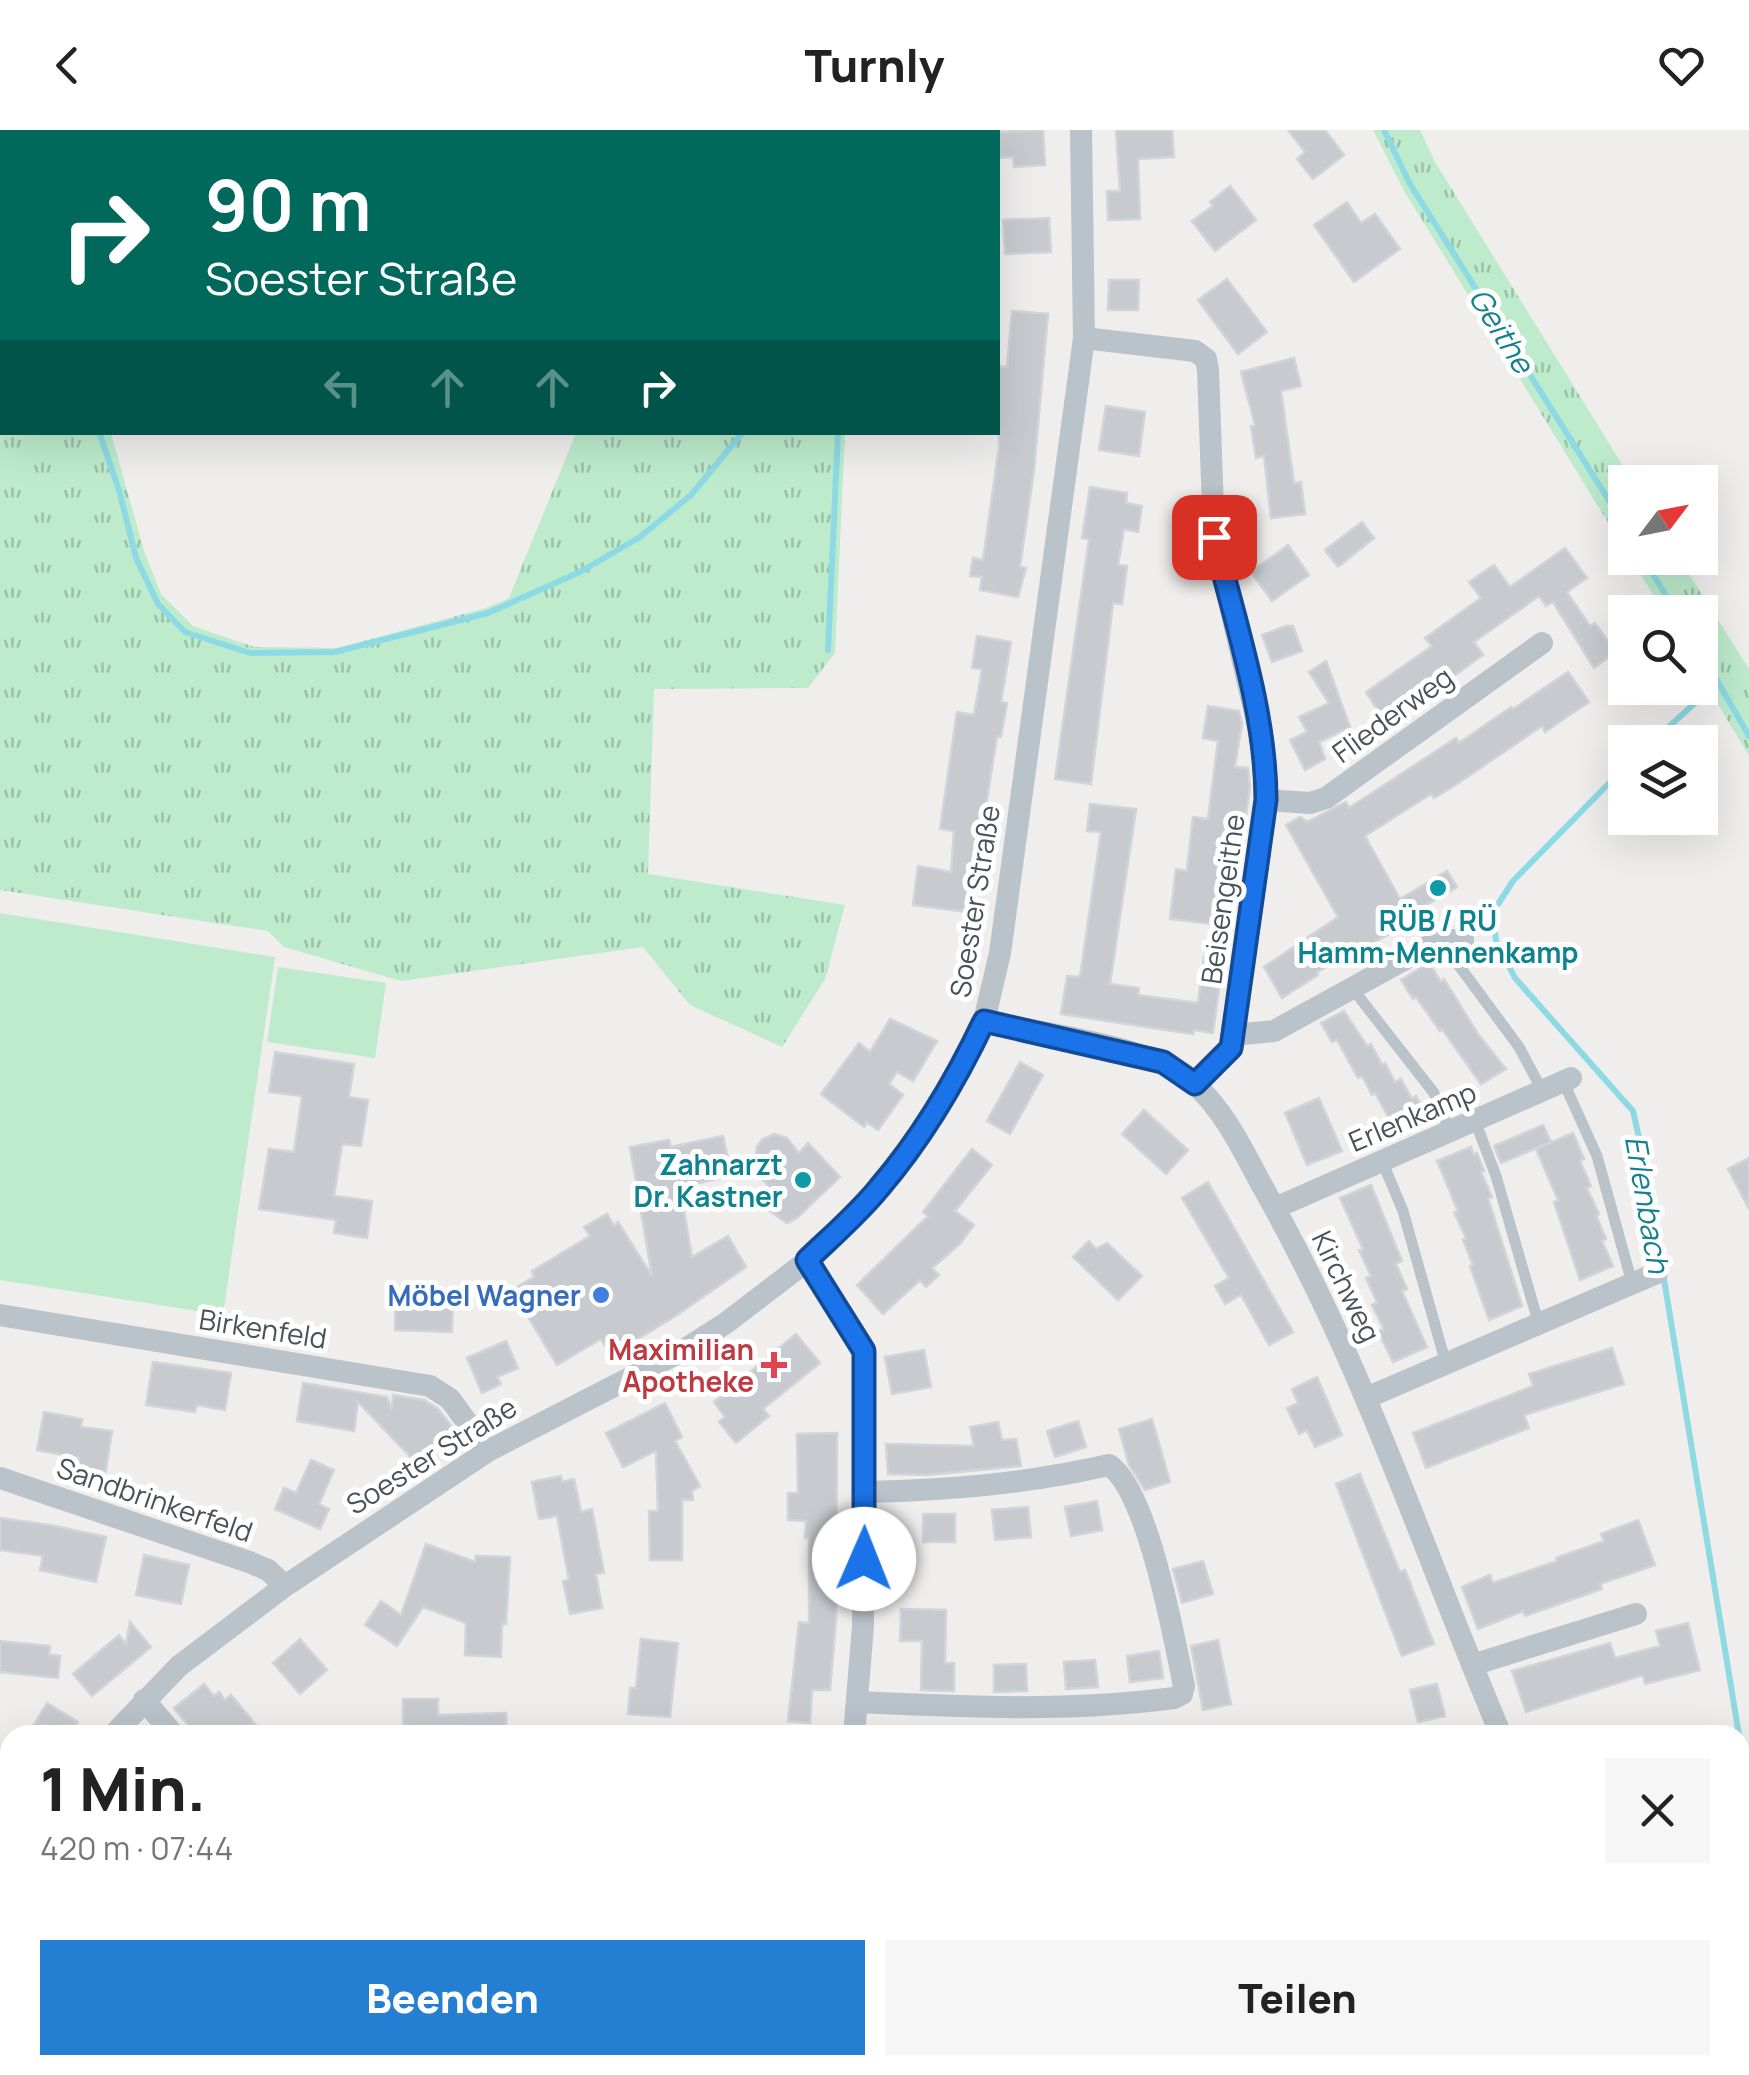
<!DOCTYPE html>
<html lang="de">
<meta charset="utf-8">
<style>
body{margin:0;font-family:Manrope,sans-serif;background:#f6f6f6;color:#222;height:100vh;display:flex;flex-direction:column;font-size:38px;white-space:nowrap}
*{box-sizing:border-box;margin:0}
p{font-size:32px;color:#767676}
.icon{flex:none;width:55px;height:55px;fill:none;stroke:currentColor;stroke-width:2;stroke-linecap:round;stroke-linejoin:round}
.map{position:relative;flex:1;overflow:hidden}
.drawer{position:absolute;left:0px;top:1595px;width:1750px;height:350px;display:flex;flex-direction:column;background:#fff;border-radius:30px 30px 0 0;box-shadow:0 10px 40px #0002}
.drawer>*{flex:none}
.banner{position:absolute;left:0px;top:0px;width:1000px;height:305px;box-shadow:0 10px 40px #0002;background:#00695c;color:#fff;overflow:hidden}
.needle{width:65px;rotate:58deg}
.buttons{position:absolute;left:1608px;top:335px;display:grid;gap:20px}
.buttons a{display:grid;place-items:center;width:110px;height:110px;border-radius:0px;background:#fff;box-shadow:0 10px 40px #0002;font-size:50px}
.pin{position:absolute;display:grid;place-items:center;width:85px;height:85px;color:#fff;margin:-42px;border-radius:20px;box-shadow:0 5px 15px #0006}
.me{position:absolute;width:110px;margin:-55px;rotate:1deg;stroke-linejoin:round;filter:drop-shadow(0 0 8px #0008)}
.turn{display:flex;align-items:center;gap:35px;height:210px;padding:0 40px;font-size:45px}
.turn .icon{width:130px;height:130px;stroke-width:2.5}
.turn b{display:block;font-size:70px;line-height:85px}
.lanes{display:flex;align-items:center;height:95px;padding:0 40px;background:#0003;justify-content:center;gap:50px;direction:ltr}
.lanes .off{opacity:.35}
.round{display:grid;place-items:center;flex:none;width:105px;height:105px;border-radius:0px;background:#f6f6f6}
.overview{display:flex;align-items:center;justify-content:space-between;height:170px;padding:0 40px}
h1{font-size:60px;font-weight:800;line-height:75px}
.primary-button{display:flex;gap:20px;margin-top:auto;padding:20px 40px}
.primary-button a{flex:1;height:115px;border-radius:0px;background:#247ed2;color:#fff;font-size:40px;font-weight:800;line-height:115px;text-align:center}
.primary-button a+a{background:#f6f6f6;color:#222}
header{display:flex;justify-content:space-between;align-items:center;height:130px;padding:0 40px;background:#fff;font-size:45px;font-weight:800}
.map>svg:first-child{display:block}
.grass{fill:url(#grass-tufts)}
.pitch{fill:#bdebcc}
.lines{fill:none;stroke-linecap:round;stroke-linejoin:round}
.stream{stroke:#8ddae5;stroke-width:6}
.building{fill:#c7cbd0;stroke:#d1d4d8;stroke-width:2.5}
.service{stroke:#b9c3c9;stroke-width:11}
.minor{stroke:#b9c3c9;stroke-width:22}
.route-casing{stroke:#114b97;stroke-width:25}
.route{stroke:#1a73e8;stroke-width:18}
.culture-dot{fill:#0f9aa8;stroke:#fff;stroke-width:4}
.shop-dot{fill:#3f7fe0;stroke:#fff;stroke-width:4}
.health-dot{fill:#e0444e;stroke:#fff;stroke-width:4}
.labels{text-anchor:middle;dominant-baseline:central;stroke-width:10;stroke-linejoin:round;paint-order:stroke}
.street-label{font-size:28px;fill:#475259;stroke:#fff}
.culture-label{font-size:28px;font-weight:bold;fill:#0d838f;stroke:#fff}
.shop-label{font-size:28px;font-weight:bold;fill:#366cbe;stroke:#fff;text-anchor:end}
.health-label{font-size:28px;font-weight:bold;fill:#be3a42;stroke:#fff;text-anchor:end}
.water-label{font-size:30px;font-style:italic;fill:#15808f;stroke:#fff}
</style>
<header><svg class="icon" aria-label="back" viewBox="0 0 24 24"><path d="M15 5l-7 7 7 7"/></svg>Turnly<svg class="icon" aria-label="heart" viewBox="0 0 24 24"><path d="M12 20l-8-8c-3-5 5-10 8-4 3-6 11-1 8 4z"/></svg></header>
<div class="map">
<svg width="1749" height="1945" viewBox="0 0 1749 1945">
<defs>
<pattern id="grass-tufts" width="24" height="20" patternUnits="userSpaceOnUse" patternTransform="scale(2.5)"><rect width="24" height="20" fill="#bdebcc"/><path d="M3 7l-1-3M5 7V3M7 7l1-3M15 17l-1-3M17 17v-4M19 17l1-3" fill="none" stroke="#9bc1a9"/></pattern>
</defs>
<rect width="100%" height="100%" fill="#f0eded"/>
<path class="grass" d="M1373,0H1420L1435,32L1633,352H1625V420L1403,59Z
M0,144L2,302L111,303L144,421L161,464L193,496L254,517L338,518L486,478L509,468L576,303H845L835,523L808,558L654,559L648,744L845,775L825,849L782,917L690,875L643,817L401,851L284,817L268,801L0,760Z
M1630,428H1679L1749,539V626L1700,544V482H1664Z"/>
<path class="pitch" d="M0,783L275,827L223,1185L0,1150Z
M278,837L386,853L375,928L267,912Z"/>
<g class="lines">
<path class="stream" d="M1384,0L1410,54L1625,396
M0,156L2,159
M99,302L119,360L136,428L158,474L185,502L250,523L335,522L488,483L580,442L640,407L691,365L743,302
M1643,428L1676,482
M828,520L838,302
M1700,521L1749,606
M1652,612L1718,552
M1625,637L1513,751L1493,782L1496,811L1515,848L1633,981L1645,1034L1739,1605
M1740,1612L1749,1667
M1740,1768L1749,1687
M1734,1935L1749,1941"/>
</g>
<path class="building" d="M1043,0L1045,35L1014,37L1013,27L998,28V2Z
M1116,0H1172L1174,27L1138,29L1140,89L1108,90L1107,61H1120Z
M1288,0H1325L1344,25L1313,49L1297,29L1305,22Z
M1230,56L1256,90L1215,121L1192,91L1213,76L1210,72Z
M1347,72L1361,93L1375,84L1400,119L1354,152L1314,95Z
M1049,88L1051,122L1005,124L1003,90Z
M1227,149L1267,202L1238,224L1198,170Z
M1109,150H1139L1138,180H1108Z
M1012,181L1048,184L1034,340L1020,437L1026,438L1018,467L980,460L982,447L970,446L973,428L983,430L999,317L998,236L1007,237Z
M1294,228L1301,256L1281,261L1294,353L1301,352L1305,384L1271,388L1264,326L1256,328L1251,296L1255,295L1241,242Z
M1106,276L1145,282L1139,326L1099,320Z
M1090,357L1127,363L1126,373L1142,376L1138,402L1124,399L1118,435L1127,436L1122,474L1113,473L1091,654L1055,649L1089,409L1082,408Z
M1362,392L1374,408L1338,437L1325,420Z
M1288,415L1309,445L1272,471L1251,442Z
M1565,418L1587,448L1567,462L1590,496L1595,493L1616,522L1594,538L1553,472L1546,476L1539,466L1474,512L1483,525L1387,594L1366,562L1432,516L1425,508L1481,468L1469,452L1494,435L1510,457Z
M1286,496H1293L1302,521L1272,532L1262,505Z
M977,506L1011,512L1001,572L1007,573L1001,607L997,606L984,689L987,690L984,720H980L979,727H976L968,782L913,775L918,736L951,742L954,701L940,699L957,582L974,585L982,539L972,538Z
M1326,531L1350,597L1319,612L1325,629L1305,640L1290,610L1307,602L1299,587L1329,573L1309,542Z
M1568,542L1589,572L1545,602L1542,596L1454,656L1434,668L1431,664L1365,706L1400,769L1447,741L1457,757L1409,785L1413,791L1373,813L1375,817L1360,825L1357,820L1317,842L1318,845L1282,868L1264,837L1338,787L1286,695L1300,687L1307,692L1346,672L1349,678L1456,608L1459,613L1511,577L1513,579Z
M1208,576L1239,581L1242,593L1235,637L1248,638L1250,658L1240,725L1230,724L1222,795L1170,789L1176,739L1187,741L1193,687L1208,689L1218,611L1203,608Z
M1090,674L1136,679L1110,854L1139,858L1138,865L1198,873L1204,827L1223,830L1213,903L1194,900L1193,904L1061,884L1067,846L1080,847L1101,702L1087,701Z
M1429,833L1441,852L1444,849L1478,904L1506,939L1481,954L1442,899L1440,901L1416,867L1413,869L1401,850Z
M1344,881L1367,916L1371,914L1382,935L1385,933L1395,952L1401,949L1412,969L1416,966L1427,987L1398,1004L1375,963L1372,965L1362,946L1358,948L1337,910L1332,912L1321,893Z
M890,889L937,911L913,951L897,942L889,954L903,965L878,1000L867,992L864,997L821,964L859,913L870,922Z
M275,922L354,934L349,967L368,970L361,1016L342,1014L334,1066L372,1071L367,1108L334,1103L336,1090L259,1079L269,1019L294,1022L302,966L269,962Z
M1020,932L1043,945L1010,1004L987,991Z
M1319,968L1342,1021L1307,1035L1285,983Z
M1144,980L1188,1020L1166,1044L1122,1004Z
M1543,995L1551,1012L1501,1033L1494,1016Z
M1573,1003L1584,1029L1580,1031L1591,1056L1587,1058L1599,1084L1596,1085L1606,1109L1602,1111L1613,1136L1580,1150L1554,1072L1558,1070L1536,1019Z
M774,1004L787,1008L799,1023L808,1013L840,1047L796,1089L787,1093L770,1081L767,1066L771,1059L754,1040L757,1016L763,1009Z
M723,1006L732,1046L680,1057L692,1127L728,1106L746,1137L674,1187L611,1225L601,1209L557,1235L512,1160L534,1147L532,1141L590,1106L584,1097L607,1084L614,1096L618,1092L652,1146L630,1017L669,1010L671,1017Z
M1471,1017L1474,1025L1477,1023L1484,1041L1481,1042L1492,1067L1488,1068L1522,1176L1489,1190L1470,1136L1473,1135L1463,1110L1466,1108L1454,1082L1458,1081L1437,1031Z
M972,1019L992,1035L955,1081L974,1095L960,1114L932,1138L939,1145L926,1157L920,1150L883,1184L857,1155L928,1086L923,1082Z
M1749,1028V1079L1728,1039Z
M1208,1052L1293,1202L1269,1215L1241,1165L1225,1174L1215,1156L1229,1148L1182,1068Z
M1371,1055L1402,1131L1396,1134L1407,1159L1402,1161L1427,1217L1393,1232L1378,1201L1384,1199L1372,1175L1377,1172L1366,1148L1371,1146L1359,1120L1363,1119L1340,1068Z
M1089,1111L1096,1119L1107,1113L1142,1146L1118,1170L1073,1127Z
M396,1160L431,1161V1168L453,1170L452,1202L395,1200Z
M796,1204L820,1233L763,1279L769,1286L736,1313L719,1292L725,1287L714,1272Z
M506,1211L518,1238L497,1247L501,1254L482,1263L467,1228Z
M1612,1218L1624,1254L1524,1285L1529,1298L1426,1338L1413,1303L1533,1256L1529,1244Z
M924,1220L931,1257L892,1264L885,1227Z
M153,1232L231,1243L225,1280L197,1275L195,1282L146,1275Z
M1317,1247L1342,1305L1315,1317L1307,1300L1299,1304L1287,1278L1298,1273L1292,1259Z
M303,1253L387,1267L392,1280L393,1265L424,1270L438,1279L456,1302L420,1337L358,1272L354,1301L297,1291Z
M665,1273L682,1307L675,1311L700,1356L692,1361L693,1370H682V1430H650L649,1381H658L656,1321L623,1337L606,1303Z
M44,1282L82,1289L81,1297L112,1301L104,1352L76,1348L79,1328L37,1320Z
M1152,1289L1170,1352L1145,1360L1129,1335L1119,1299Z
M1078,1291L1086,1317L1055,1327L1047,1301Z
M998,1292L1002,1310L1016,1309L1021,1336L927,1345L888,1344L886,1314L974,1316L970,1297Z
M837,1303L836,1490L830,1560H812L810,1593L788,1591L799,1492L809,1493V1408H805L806,1391L788,1390V1363H798L797,1304Z
M311,1330L334,1340L319,1374L329,1379L320,1399L275,1379L284,1358L296,1363Z
M1360,1344L1400,1442L1405,1440L1434,1514L1402,1526L1336,1354Z
M561,1346L562,1352L574,1349L581,1382L592,1379L604,1443L596,1444L602,1478L570,1484L563,1451L569,1450L557,1386L539,1389L532,1352Z
M1097,1371L1102,1400L1071,1406L1065,1377Z
M1028,1377L1031,1407L995,1410L992,1380Z
M923,1384H955V1412H923Z
M0,1388L50,1395L106,1407L96,1452L40,1440L43,1426L0,1420Z
M1638,1390L1655,1435L1600,1454L1602,1459L1576,1468L1525,1486L1523,1481L1478,1499L1462,1457L1490,1445L1493,1453L1557,1431L1556,1428L1604,1411L1601,1404Z
M426,1414L475,1432L476,1426L510,1427L506,1494L502,1493L501,1527L465,1525L466,1493L423,1477L397,1516L365,1495L381,1471L401,1485Z
M144,1425L189,1435L181,1474L136,1465Z
M1203,1431L1213,1464L1182,1473L1173,1439Z
M901,1479L946,1480L945,1533H954V1561L921,1560L922,1511H900Z
M130,1492L151,1517L92,1566L73,1544L119,1505L126,1514Z
M1688,1493L1700,1540L1645,1554L1643,1545L1526,1582L1512,1541L1610,1513L1615,1528L1660,1516L1656,1501Z
M300,1509L327,1540L300,1564L273,1533Z
M641,1509L678,1513L670,1587L628,1584L630,1558H636Z
M1218,1510L1231,1574L1203,1580L1191,1516Z
M0,1511L50,1516L49,1525L60,1526L58,1548L0,1542Z
M1159,1521L1163,1548L1130,1552L1127,1526Z
M1095,1530L1098,1557L1066,1559L1064,1532Z
M1026,1534L1027,1561L994,1562V1535Z
M204,1554L214,1566L219,1562L225,1570L231,1565L256,1595L244,1605H196L174,1578Z
M1437,1554L1445,1586L1418,1592L1410,1560Z
M403,1569H438V1585L506,1583L507,1605L403,1602Z
M47,1573L78,1592L70,1605H28Z"/>
<g class="lines">
<path class="service" d="M1440,810L1519,917L1543,962
M1352,858L1434,963L1450,1002
M1564,953L1597,1026L1632,1153
M1475,991L1496,1046L1539,1195
M1382,1031L1403,1081L1446,1234"/>
<path class="minor" d="M1084,208L1195,221L1206,229L1208,240L1214,407L1261,609L1266,670L1231,918L1195,954
M1266,670L1310,673L1326,668L1542,513
M984,891C1043,904 1148,914 1193,953C1225,980 1245,1025 1265,1061C1363,1233 1424,1423 1501,1605
M1233,905L1274,901L1440,810H1463
M1275,1078L1571,948
M807,1131L864,1221L863,1496L854,1605
M0,1185L430,1256L450,1269L488,1321
M1366,1268L1657,1143
M0,1348L249,1432L268,1440L285,1456
M1472,1535L1636,1484
M144,1570L174,1605
M858,1572C964,1577 1068,1582 1174,1568L1182,1564L1184,1556C1174,1508 1148,1361 1109,1335C1024,1354 951,1360 865,1362
M113,1605L179,1536L285,1456L488,1321L682,1221L726,1193L807,1131L878,1059L915,1010L961,939L984,891L1000,823L1084,208L1081,0
M0,1843L10,1826
M529,1935L530,1945
M321,1945V1935
M438,1945V1935
M818,1945L819,1935
M938,1945L939,1935
M1554,1945V1935"/>
</g>
<g class="lines">
<defs>
<path id="route" d="M864,1429V1221L807,1130C831,1107 858,1084 879,1058C922,1008 956,950 984,891L1163,932L1195,954L1231,918L1266,670C1266,582 1235,493 1214,407"/>
</defs>
<use href="#route" class="route-casing"/>
<use href="#route" class="route"/>
</g>
<g class="culture-dot">
<circle cx="1438" cy="758" r="10"/>
<circle cx="803" cy="1050" r="10"/>
</g>
<circle class="shop-dot" cx="601" cy="1165" r="10"/>
<path class="health-dot" d="M769 1220h10v10h10v10h-10v10h-10v-10h-10v-10h10z"/>
<g class="labels">
<g class="street-label">
<text transform="translate(1392 584) rotate(-36)">Fliederweg</text>
<text transform="translate(1222 769) rotate(-82)">Beisengeithe</text>
<text transform="translate(974 771) rotate(-81)">Soester Straße</text>
<text transform="translate(1412 986) rotate(-23)">Erlenkamp</text>
<text transform="translate(1347 1156) rotate(64)">Kirchweg</text>
<text transform="translate(263 1198) rotate(9)">Birkenfeld</text>
<text transform="translate(431 1325) rotate(-32)">Soester Straße</text>
<text transform="translate(155 1369) rotate(19)">Sandbrinkerfeld</text>
</g>
<g class="culture-label">
<text x="1438" y="790">RÜB / RÜ<tspan x="1438" dy="32">Hamm-Mennenkamp</tspan></text>
<text x="783" y="1034" text-anchor="end">Zahnarzt<tspan x="783" dy="32">Dr. Kastner</tspan></text>
</g>
<g class="shop-label">
<text x="581" y="1165">Möbel Wagner</text>
</g>
<g class="health-label">
<text x="754" y="1219">Maximilian<tspan x="754" dy="32">Apotheke</tspan></text>
</g>
<g class="water-label">
<text transform="translate(1502 200) rotate(58)">Geithe</text>
<text transform="translate(1648 1074) rotate(80)">Erlenbach</text>
</g>
</g>
</svg>
<div class="buttons">
<a><svg class="needle" viewBox="-14 -14 28 28"><path d="M0-13l5 13h-10z" fill="#e53935"/><path d="M0 13l5-13h-10z" fill="#767676"/></svg></a>
<a><svg class="icon" aria-label="search" viewBox="0 0 24 24"><circle cx="10" cy="10" r="6"/><path d="M15 15l6 6"/></svg></a>
<a><svg class="icon" aria-label="layers" viewBox="0 0 24 24"><path d="M12 4l9 5-9 5-9-5zM3 14l9 5 9-5"/></svg></a>
</div>
<div class="pin" style="left:1214px;top:407px;background:#d93025"><svg class="icon" aria-label="arrive" viewBox="0 0 24 24"><path d="M6 21V4h12l-3 4 3 4H6"/></svg></div>
<svg class="me" style="left:864px;top:1429px" viewBox="-20 -20 40 40"><circle r="19" fill="#fff"/><path d="M0-13L10 11 0 6-10 11z" fill="#1a73e8"/></svg>
<div class="banner">
<div class="turn"><svg class="icon" aria-label="right" viewBox="0 0 24 24"><path d="M7 20v-9h11M14 6l5 5-5 5"/></svg><div><b>90 m</b>Soester Straße</div></div>
<div class="lanes"><svg class="icon off" aria-label="left" viewBox="0 0 24 24"><path d="M17 20v-9H6M10 6l-5 5 5 5"/></svg><svg class="icon off" aria-label="ahead" viewBox="0 0 24 24"><path d="M12 20V5M6 11l6-6 6 6"/></svg><svg class="icon off" aria-label="ahead" viewBox="0 0 24 24"><path d="M12 20V5M6 11l6-6 6 6"/></svg><svg class="icon" aria-label="right" viewBox="0 0 24 24"><path d="M7 20v-9h11M14 6l5 5-5 5"/></svg></div>
</div>
<section class="drawer">
<div class="overview"><div><h1>1 Min.</h1><p>420 m · 07:44</p></div><a class="round"><svg class="icon" aria-label="close" viewBox="0 0 24 24"><path d="M6 6l12 12M18 6L6 18"/></svg></a></div>
<div class="primary-button"><a>Beenden</a><a>Teilen</a></div>
</section>
</div>
